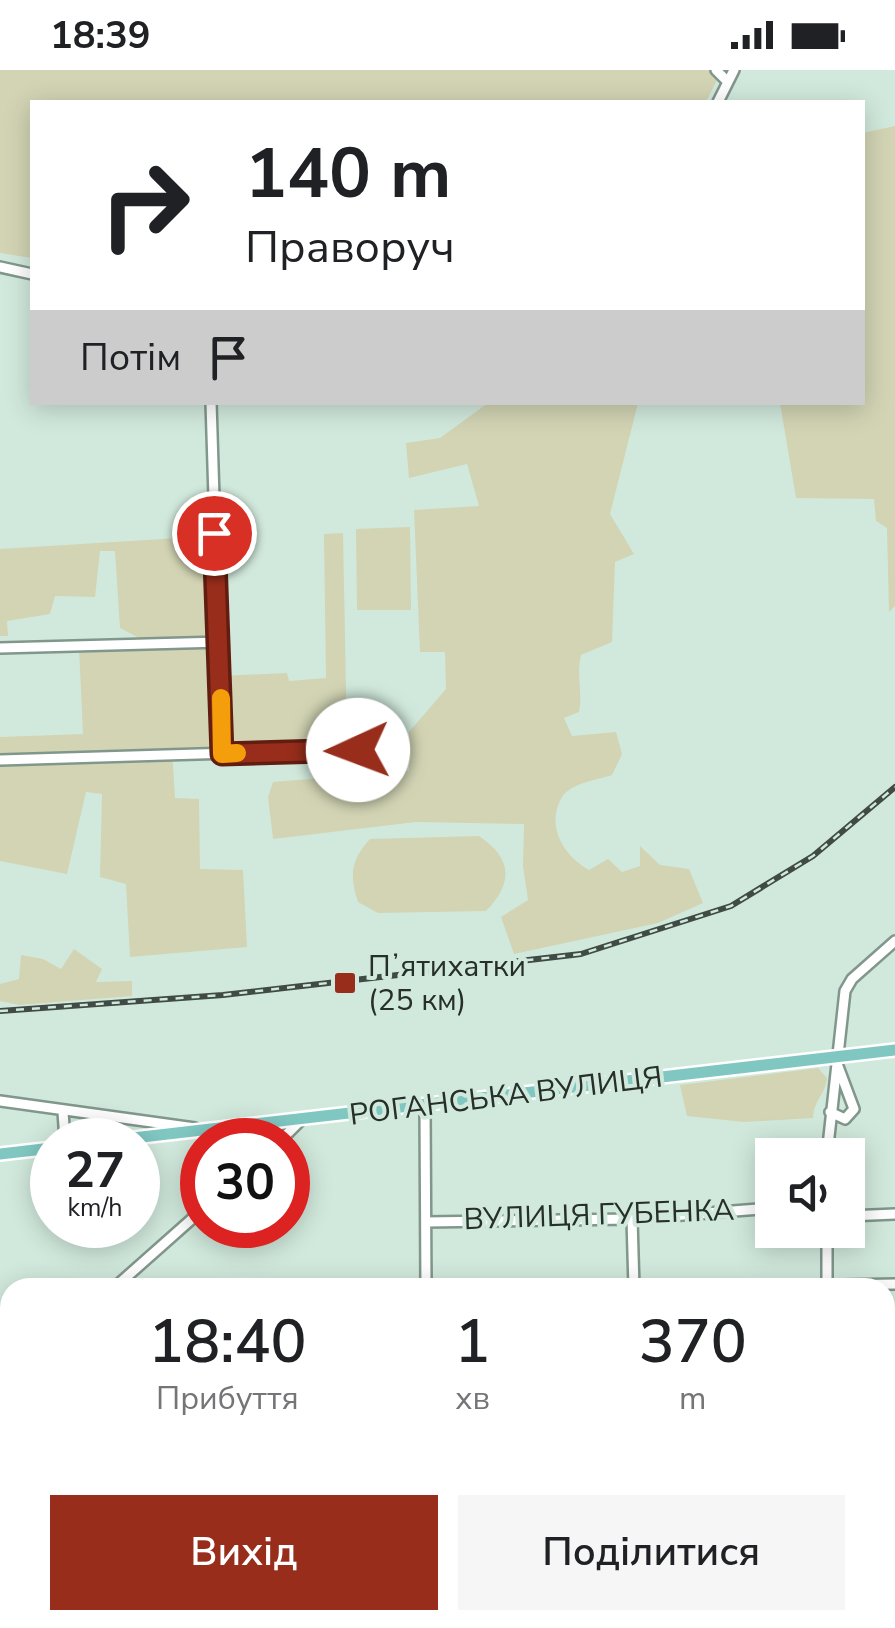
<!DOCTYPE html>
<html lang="uk">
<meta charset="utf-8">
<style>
body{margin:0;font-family:"Nunito Sans",sans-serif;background:#f6f6f6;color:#202124;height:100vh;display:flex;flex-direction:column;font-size:38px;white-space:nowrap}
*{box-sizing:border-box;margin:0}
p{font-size:32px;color:#757577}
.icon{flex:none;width:55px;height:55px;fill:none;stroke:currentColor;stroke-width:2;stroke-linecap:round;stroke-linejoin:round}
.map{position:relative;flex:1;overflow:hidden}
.drawer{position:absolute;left:0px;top:1208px;width:895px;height:352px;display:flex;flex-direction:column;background:#fff;border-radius:30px 30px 0 0;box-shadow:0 5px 25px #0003}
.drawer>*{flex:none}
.top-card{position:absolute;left:30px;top:30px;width:835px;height:305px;border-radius:0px;box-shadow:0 5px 25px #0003;background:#fff;color:#202124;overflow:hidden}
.buttons{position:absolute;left:755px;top:1068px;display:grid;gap:20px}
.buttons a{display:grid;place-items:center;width:110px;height:110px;border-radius:0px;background:#fff;box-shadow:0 5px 25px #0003;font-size:50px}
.speed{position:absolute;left:30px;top:1048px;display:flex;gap:20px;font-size:50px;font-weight:700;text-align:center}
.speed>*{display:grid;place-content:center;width:130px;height:130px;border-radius:50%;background:#fff;box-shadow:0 5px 25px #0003;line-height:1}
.speed small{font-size:25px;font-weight:400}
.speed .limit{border:15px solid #d22;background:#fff;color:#111}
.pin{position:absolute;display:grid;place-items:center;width:85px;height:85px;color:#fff;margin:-42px;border:5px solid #fff;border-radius:50%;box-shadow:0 2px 10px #0007}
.me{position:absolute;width:110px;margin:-55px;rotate:268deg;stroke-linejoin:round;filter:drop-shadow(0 0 8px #0008)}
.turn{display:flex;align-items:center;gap:35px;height:210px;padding:0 50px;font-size:45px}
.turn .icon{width:130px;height:130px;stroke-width:2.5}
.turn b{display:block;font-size:70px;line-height:85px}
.then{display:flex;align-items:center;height:95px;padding:0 50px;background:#0003;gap:20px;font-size:38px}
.eta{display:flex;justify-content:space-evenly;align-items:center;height:170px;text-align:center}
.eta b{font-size:60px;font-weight:600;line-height:70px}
.primary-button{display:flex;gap:20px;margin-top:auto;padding:20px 50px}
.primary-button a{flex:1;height:115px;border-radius:0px;background:#972d1a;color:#fff;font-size:40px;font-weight:600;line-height:115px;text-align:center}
.primary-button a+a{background:#f6f6f6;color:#202124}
.status{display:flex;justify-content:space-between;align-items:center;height:70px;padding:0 50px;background:#fff;direction:ltr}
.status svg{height:28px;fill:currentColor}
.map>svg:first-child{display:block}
.green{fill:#d2d4b4}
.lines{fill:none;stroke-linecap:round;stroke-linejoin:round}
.minor-casing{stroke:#81978b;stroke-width:14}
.major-casing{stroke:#fff;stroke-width:16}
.highway-casing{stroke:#fff;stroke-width:19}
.minor{stroke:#fff;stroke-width:9}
.major{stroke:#80c7c2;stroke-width:11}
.highway{stroke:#2ba19a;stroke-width:14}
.rail-casing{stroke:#404b45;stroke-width:6}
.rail{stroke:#d1e9dc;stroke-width:2.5;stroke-dasharray:8;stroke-linecap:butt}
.route-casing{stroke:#621d11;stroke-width:25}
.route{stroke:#972d1a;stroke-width:18}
.slow{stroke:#f59e0b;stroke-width:18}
.poi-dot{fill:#972d1a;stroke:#d1e9dc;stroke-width:4}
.labels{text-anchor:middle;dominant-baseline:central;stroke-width:8;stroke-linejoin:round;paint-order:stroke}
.poi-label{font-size:30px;fill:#262f2a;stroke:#d1e9dc;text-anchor:start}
.street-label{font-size:30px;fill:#262f2a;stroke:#d1e9dc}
</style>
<div class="status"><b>18:39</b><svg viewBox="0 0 49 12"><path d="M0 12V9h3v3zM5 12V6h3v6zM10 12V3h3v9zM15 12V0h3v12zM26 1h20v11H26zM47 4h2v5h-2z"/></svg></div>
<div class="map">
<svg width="895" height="1558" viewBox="0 0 895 1558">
<rect width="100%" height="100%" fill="#d1e9dc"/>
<path class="green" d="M0,0H722L706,32H32V188L0,183Z
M895,56V536L889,542L887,458L876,451L874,429L796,428L780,333L862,332L863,63Z
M488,333H638L610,444L634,484L615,492L612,572L581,585C576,606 583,622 579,642L564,648L572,666L616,662L622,684L612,705C597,710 571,713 562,727C545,756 564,786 589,800L608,789L622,802L640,796V776L660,795L689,799L703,833L658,853L514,884L501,847L528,830L523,796L524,754L416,752L273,769L268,727L273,712L409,701V662L446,619L445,582H420L414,440L479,436L467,394L409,408L406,373L440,368Z
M410,457L411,540H357L356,459Z
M343,463L347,672L172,680L175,728L199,729L200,799L243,800L247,877L130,887L126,814L100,807L102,724L86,722L67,804L0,791V667L83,664L79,578L217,574L219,606L287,603L289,611L326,608L324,464Z
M211,466L218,568L143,570L120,558L115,481H100L95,527L55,526L50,544L7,551L8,566H0V479Z
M479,766C512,788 514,812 486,841L378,843L358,832C349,805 351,790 370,769Z
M74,879L102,899L96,912L132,911V926L19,935L0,931V914L19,909L21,885L43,889L61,899Z
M818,998L827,1008C825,1025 814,1030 813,1048L744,1052L687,1046L680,1015Z"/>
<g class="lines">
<defs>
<path id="minor" d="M716,0L728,12
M718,32L734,0
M0,197L32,204
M211,332L222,684
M0,578L221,572
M0,690L358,679
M0,1031L195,1058
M425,1036L426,1218
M63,1042L65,1070
M830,1042L845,1049L854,1039L836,991
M281,1070L302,1049
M827,1085L845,921L852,909L895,871
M848,1146L895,1144
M632,1149L634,1218
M426,1152L632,1149L772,1138
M827,1160V1217
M114,1218L202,1140
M690,1218L895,1214
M885,1282H895
M0,1318L10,1309
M885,1354H895
M885,1429H895
M0,1458L10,1468
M885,1499H895
M100,1550L109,1558
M429,1550V1558
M844,1550V1558
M0,1557L1,1558"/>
<path id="major" d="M116,1070L895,980
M0,1084L52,1078"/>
<path id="highway" d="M0,1502L10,1512
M50,1550L59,1558"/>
</defs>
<use href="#minor" class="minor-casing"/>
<use href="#major" class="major-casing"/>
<use href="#highway" class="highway-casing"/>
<use href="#minor" class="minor"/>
<use href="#major" class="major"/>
<use href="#highway" class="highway"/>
<defs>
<path id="rail" d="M0,941L223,925L581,884L731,836L813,786L895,717"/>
</defs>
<use href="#rail" class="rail-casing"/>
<use href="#rail" class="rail"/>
</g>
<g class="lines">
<defs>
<path id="route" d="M214,463L222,684L358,680"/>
</defs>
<use href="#route" class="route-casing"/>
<use href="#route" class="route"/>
<path class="slow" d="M221,628L222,684L237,683"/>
</g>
<rect class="poi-dot" x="333" y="901" width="24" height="24" rx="5"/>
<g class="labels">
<g class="poi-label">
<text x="368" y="896">Пʼятихатки<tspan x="368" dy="34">(25 км)</tspan></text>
</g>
<g class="street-label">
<text transform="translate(506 1026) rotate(-7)">РОГАНСЬКА ВУЛИЦЯ</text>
<text transform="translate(599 1145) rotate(-2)">ВУЛИЦЯ ГУБЕНКА</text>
</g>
</g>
</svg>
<div class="buttons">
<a><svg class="icon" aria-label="sound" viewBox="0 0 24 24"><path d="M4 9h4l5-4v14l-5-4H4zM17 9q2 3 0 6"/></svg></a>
</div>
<div class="speed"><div>27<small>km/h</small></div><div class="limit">30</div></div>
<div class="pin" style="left:214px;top:463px;background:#d93025"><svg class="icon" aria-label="arrive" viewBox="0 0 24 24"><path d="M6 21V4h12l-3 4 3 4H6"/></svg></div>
<svg class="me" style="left:358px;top:680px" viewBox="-20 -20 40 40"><circle r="19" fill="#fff"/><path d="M0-13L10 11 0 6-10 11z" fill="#972d1a"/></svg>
<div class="top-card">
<div class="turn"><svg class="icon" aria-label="right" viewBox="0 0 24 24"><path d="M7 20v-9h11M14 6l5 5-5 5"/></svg><div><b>140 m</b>Праворуч</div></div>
<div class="then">Потім<svg class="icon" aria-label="arrive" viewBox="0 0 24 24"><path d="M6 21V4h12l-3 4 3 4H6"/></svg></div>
</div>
<section class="drawer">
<div class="eta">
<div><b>18:40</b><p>Прибуття</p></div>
<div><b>1</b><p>хв</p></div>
<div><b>370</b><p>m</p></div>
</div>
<div class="primary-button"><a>Вихід</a><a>Поділитися</a></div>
</section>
</div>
